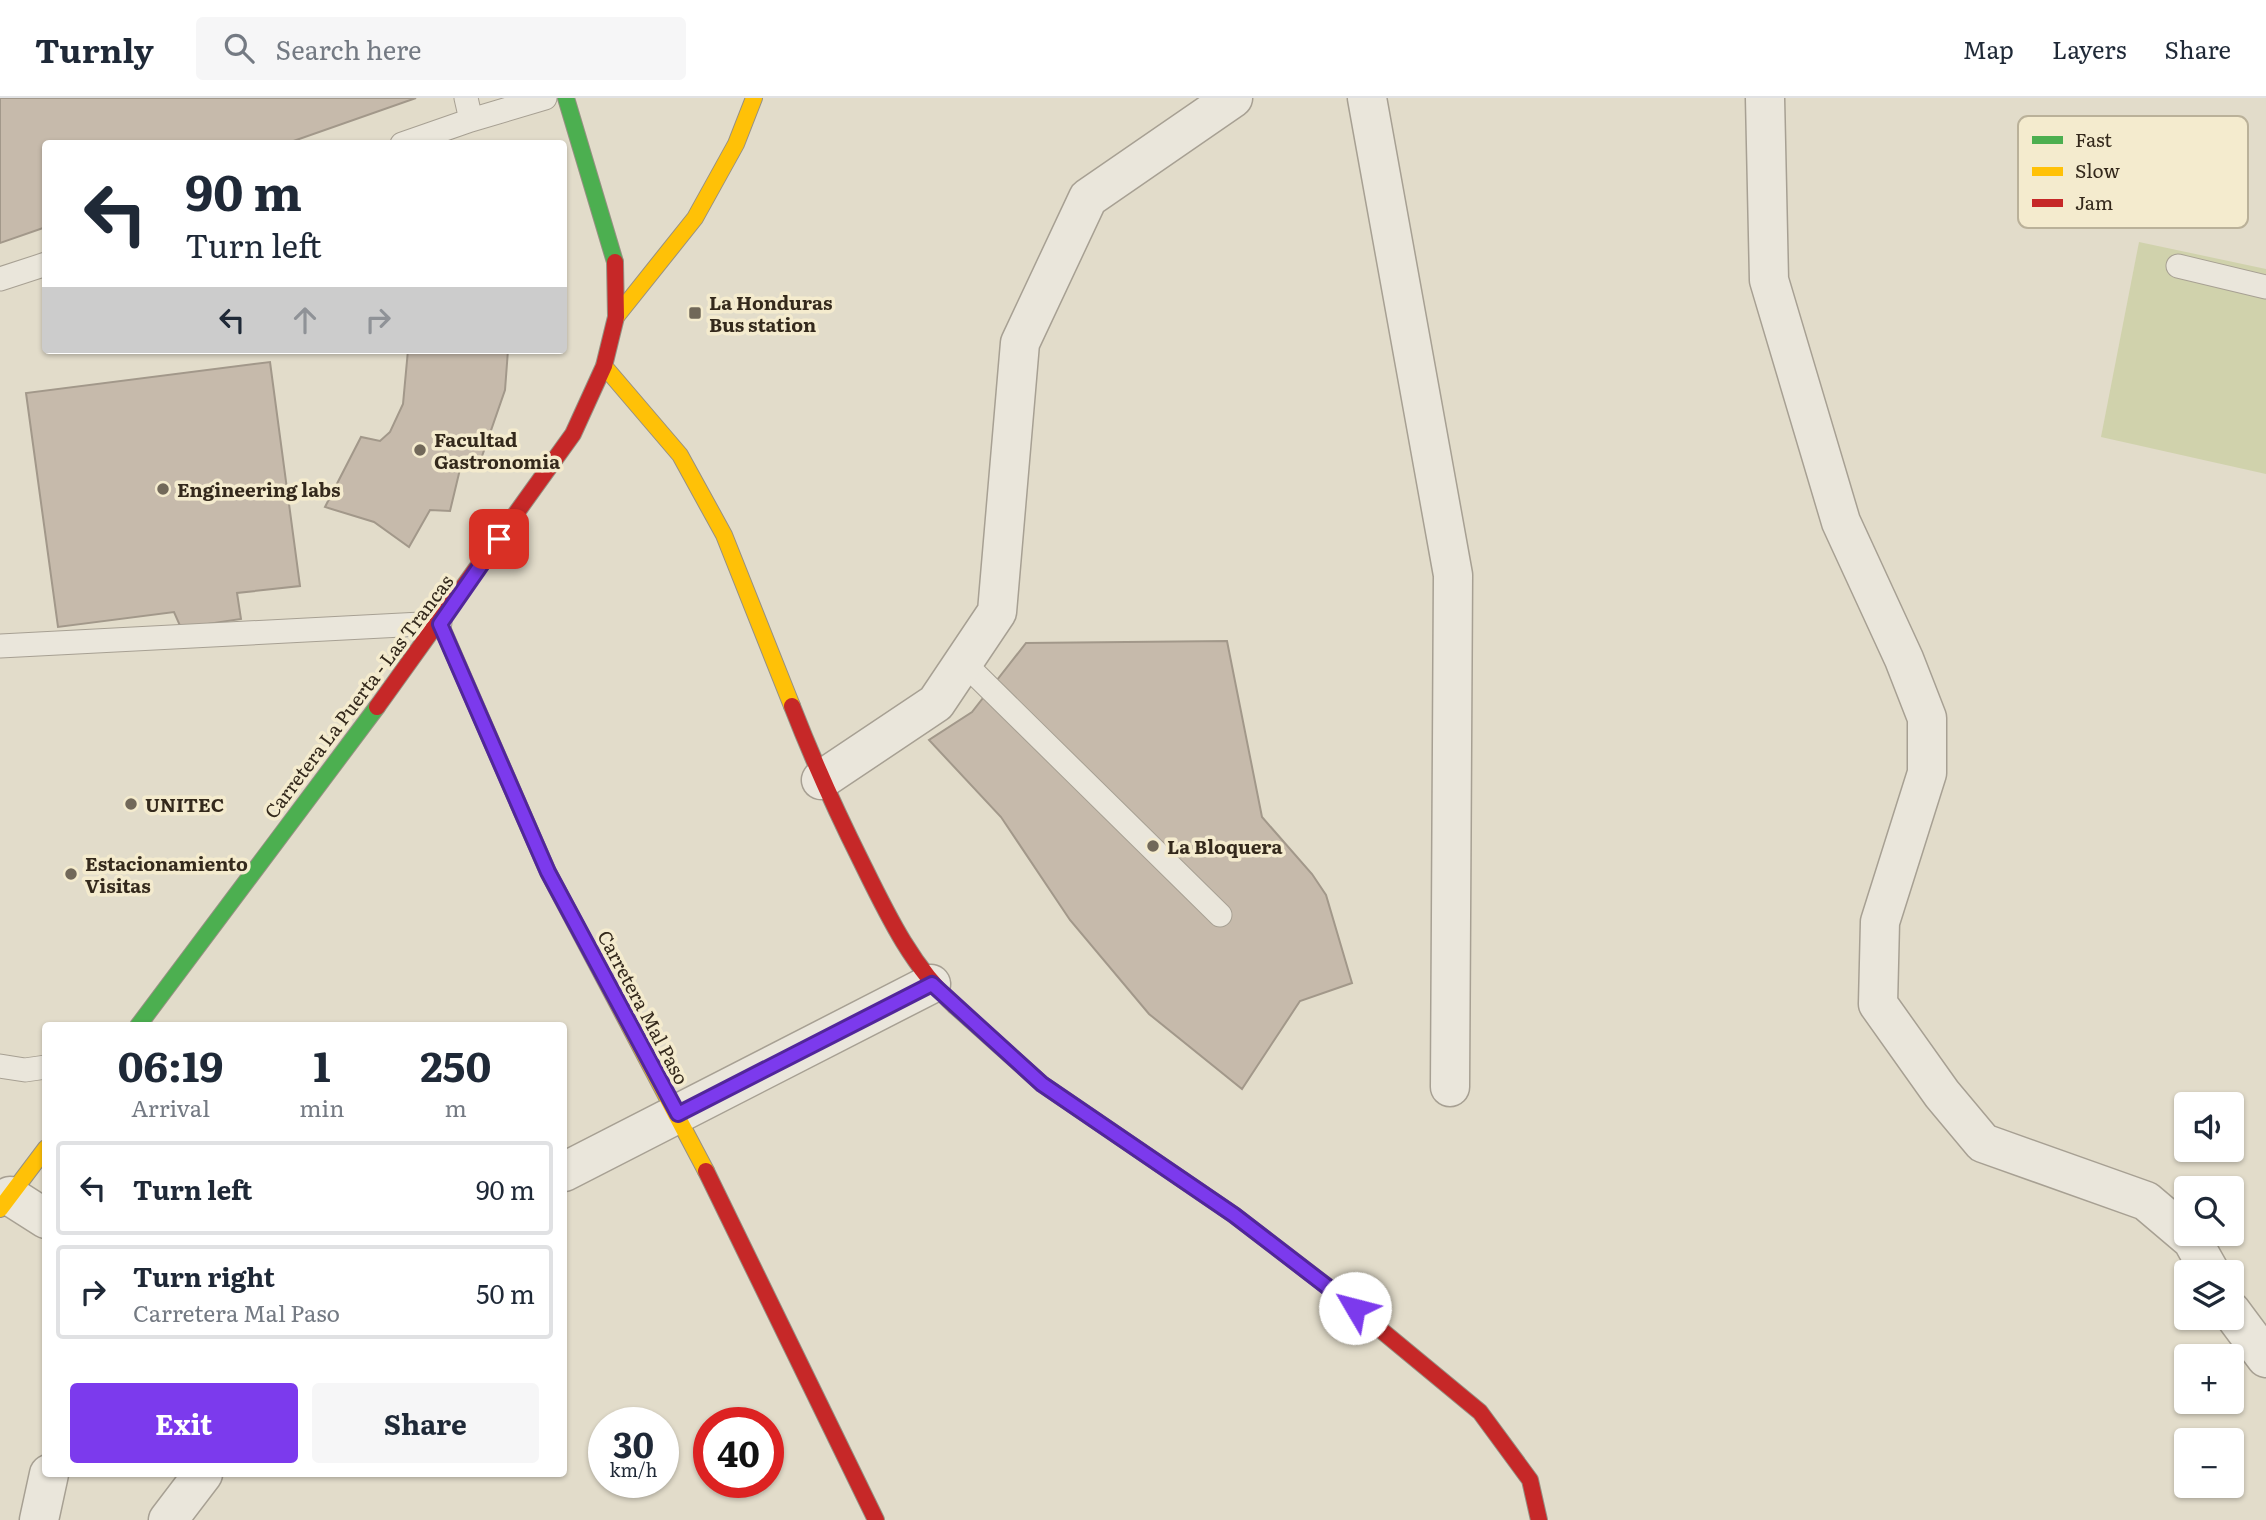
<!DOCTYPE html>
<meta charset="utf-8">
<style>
body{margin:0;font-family:Literata,serif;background:#f6f6f7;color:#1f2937;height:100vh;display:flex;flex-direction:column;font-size:26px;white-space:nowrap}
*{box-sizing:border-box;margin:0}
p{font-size:23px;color:#747a83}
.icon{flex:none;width:38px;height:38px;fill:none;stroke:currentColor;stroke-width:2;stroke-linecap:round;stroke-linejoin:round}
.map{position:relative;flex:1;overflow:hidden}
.sheet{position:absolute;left:42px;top:924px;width:525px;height:455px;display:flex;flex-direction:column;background:#fff;border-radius:7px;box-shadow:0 2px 5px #0004}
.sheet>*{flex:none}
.banner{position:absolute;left:42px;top:42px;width:525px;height:214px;border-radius:7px;box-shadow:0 2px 5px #0004;background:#fff;color:#1f2937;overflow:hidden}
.fabs{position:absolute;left:2174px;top:994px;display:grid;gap:14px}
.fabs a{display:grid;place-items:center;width:70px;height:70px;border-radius:7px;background:#fff;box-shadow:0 2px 5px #0004;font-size:35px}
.speed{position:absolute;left:588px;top:1309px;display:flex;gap:14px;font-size:35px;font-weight:700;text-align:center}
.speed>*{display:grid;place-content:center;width:91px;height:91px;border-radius:50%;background:#fff;box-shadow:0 2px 5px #0004;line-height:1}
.speed small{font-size:18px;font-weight:400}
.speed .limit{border:10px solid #d22;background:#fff;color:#111}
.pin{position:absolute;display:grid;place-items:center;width:60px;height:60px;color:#fff;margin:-30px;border-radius:14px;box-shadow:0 4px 10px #0006}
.me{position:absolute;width:77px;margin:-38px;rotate:307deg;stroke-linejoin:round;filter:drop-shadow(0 0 5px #0008)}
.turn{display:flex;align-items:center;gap:24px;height:147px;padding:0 28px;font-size:32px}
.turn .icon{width:91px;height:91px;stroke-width:2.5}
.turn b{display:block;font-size:49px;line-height:60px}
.lanes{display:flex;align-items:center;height:66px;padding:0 28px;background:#0003;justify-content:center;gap:35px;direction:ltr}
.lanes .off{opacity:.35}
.eta{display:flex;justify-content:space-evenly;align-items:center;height:119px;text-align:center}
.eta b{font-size:42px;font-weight:700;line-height:49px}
.button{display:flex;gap:14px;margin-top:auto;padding:14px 28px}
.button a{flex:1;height:80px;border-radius:7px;background:#7c3aed;color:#fff;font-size:28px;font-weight:700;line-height:80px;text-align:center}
.button a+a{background:#f6f6f7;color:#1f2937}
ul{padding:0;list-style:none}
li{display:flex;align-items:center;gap:21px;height:94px;margin:0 14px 10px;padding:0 14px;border:4px solid #e0e1e3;border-radius:7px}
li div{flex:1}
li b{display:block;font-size:26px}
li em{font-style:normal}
header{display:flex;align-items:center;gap:42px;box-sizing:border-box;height:98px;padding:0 35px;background:#fff;border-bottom:2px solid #e0e1e3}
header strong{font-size:33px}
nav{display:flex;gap:38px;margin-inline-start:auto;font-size:24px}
.search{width:490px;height:63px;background:#f6f6f7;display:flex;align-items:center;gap:18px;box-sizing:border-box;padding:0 24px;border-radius:7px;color:#747a83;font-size:26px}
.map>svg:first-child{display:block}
.green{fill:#d0d2ac}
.building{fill:#c6baab;stroke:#a2988a;stroke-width:2}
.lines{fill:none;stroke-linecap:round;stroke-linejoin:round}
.lane-casing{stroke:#a7a093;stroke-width:25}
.street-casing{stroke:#a7a093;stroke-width:41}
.fast-casing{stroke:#969083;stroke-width:18}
.slow-casing{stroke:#969083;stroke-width:18}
.jam-casing{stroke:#969083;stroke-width:18}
.lane{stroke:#eae6db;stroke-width:23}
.street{stroke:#eae6db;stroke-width:38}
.fast{stroke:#4caf50;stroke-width:16}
.slow{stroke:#ffc107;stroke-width:16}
.jam{stroke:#c62828;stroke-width:16}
.route-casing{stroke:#51269a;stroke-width:18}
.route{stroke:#7c3aed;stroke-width:12}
.poi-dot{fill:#716859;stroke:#f4ebce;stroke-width:2.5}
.labels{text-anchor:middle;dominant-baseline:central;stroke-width:7;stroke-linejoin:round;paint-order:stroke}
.poi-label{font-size:19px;font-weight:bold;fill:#34291c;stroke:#f4ebce;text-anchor:start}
.street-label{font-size:19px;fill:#34291c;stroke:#f4ebce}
.key{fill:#f4ebce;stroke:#bab199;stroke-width:2}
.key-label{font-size:19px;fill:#34291c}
</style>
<header>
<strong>Turnly</strong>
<div class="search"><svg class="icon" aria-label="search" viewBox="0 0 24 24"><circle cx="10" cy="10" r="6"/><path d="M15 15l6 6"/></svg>Search here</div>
<nav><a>Map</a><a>Layers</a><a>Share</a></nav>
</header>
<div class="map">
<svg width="2266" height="1422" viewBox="0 0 2266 1422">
<rect width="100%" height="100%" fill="#e2dcca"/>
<path class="green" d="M2139,144L2266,171V376L2101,339Z"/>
<path class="building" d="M0,0H416L285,46H46V129L0,145Z
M408,252H508L505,292L481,361L476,371L461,367L450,413L430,412L409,449L374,424L325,409L361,339L380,343L390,334L403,306Z
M270,264L300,488L237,495L241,521L181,530L174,514L58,529L26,295Z
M1227,543L1262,719L1312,776L1326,797L1352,885L1300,903L1242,991L1149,916L1070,822L1001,719L929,642L972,614L1026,545Z"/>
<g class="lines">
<defs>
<path id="lane" d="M471,22L545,0
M402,46L471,22L466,0
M2178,168L2266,189
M0,181L46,166
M0,548L440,525
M963,564L1220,817
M0,968L25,972L46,969"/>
<path id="street" d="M1367,0L1453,477L1450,989
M1765,0L1769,182L1841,424L1904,561L1927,620V675L1880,824L1878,906L1942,996L1983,1045L2146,1103L2192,1142L2210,1174
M821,682L936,605L997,514L1020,245L1088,100L1233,0
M564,1074L931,886
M10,1098L46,1121
M2231,1213L2266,1260
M39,1422L49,1376
M168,1422L203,1376"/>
<path id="fast" d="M566,0L615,164
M955,908L1042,986L1234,1117L1341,1199
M138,928L377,609"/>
<path id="slow" d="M616,219L695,120L736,46L754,0
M604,268L680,357L724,437L792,608
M440,525L548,774L706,1073
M0,1111L46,1050"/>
<path id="jam" d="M792,608C813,662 836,713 862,765C887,816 912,869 955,908
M377,609L573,336L604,268L616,219L615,164
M706,1073L876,1422
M1341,1199L1480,1314L1530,1382L1539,1422"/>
</defs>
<use href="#lane" class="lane-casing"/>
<use href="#street" class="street-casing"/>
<use href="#fast" class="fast-casing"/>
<use href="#slow" class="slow-casing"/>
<use href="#jam" class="jam-casing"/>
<use href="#lane" class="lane"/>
<use href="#street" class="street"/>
<use href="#fast" class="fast"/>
<use href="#slow" class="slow"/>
<use href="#jam" class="jam"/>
</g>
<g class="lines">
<defs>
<path id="route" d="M499,441L440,526L548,774L678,1016L932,886L1042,986L1234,1117L1355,1210"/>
</defs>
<use href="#route" class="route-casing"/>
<use href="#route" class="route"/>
</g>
<g class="poi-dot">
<rect x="688" y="208" width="14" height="14" rx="3.5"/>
<circle cx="420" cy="352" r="7"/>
<circle cx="163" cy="391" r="7"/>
<circle cx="131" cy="706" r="7"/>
<circle cx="1153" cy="748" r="7"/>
<circle cx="71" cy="776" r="7"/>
</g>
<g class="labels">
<g class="poi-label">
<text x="709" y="204">La Honduras<tspan x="709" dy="22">Bus station</tspan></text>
<text x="434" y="341">Facultad<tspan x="434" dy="22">Gastronomia</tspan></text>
<text x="177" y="391">Engineering labs</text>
<text x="145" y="706">UNITEC</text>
<text x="1167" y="748">La Bloquera</text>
<text x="85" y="765">Estacionamiento<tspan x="85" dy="22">Visitas</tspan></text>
</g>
<g class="street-label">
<text transform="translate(358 598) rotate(-53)">Carretera La Puerta - Las Trancas</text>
<text transform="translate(644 909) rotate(62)">Carretera Mal Paso</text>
</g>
</g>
<rect x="2018" y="18" width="230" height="112" rx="10" class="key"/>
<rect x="2032" y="38" width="31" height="8" fill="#4caf50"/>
<rect x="2032" y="69" width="31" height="9" fill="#ffc107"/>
<rect x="2032" y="101" width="31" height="8" fill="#c62828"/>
<g class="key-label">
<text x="2075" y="49">Fast</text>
<text x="2075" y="80">Slow</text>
<text x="2075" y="112">Jam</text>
</g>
</svg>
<div class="fabs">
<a><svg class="icon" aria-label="sound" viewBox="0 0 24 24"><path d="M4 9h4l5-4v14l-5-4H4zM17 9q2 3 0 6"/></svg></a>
<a><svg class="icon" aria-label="search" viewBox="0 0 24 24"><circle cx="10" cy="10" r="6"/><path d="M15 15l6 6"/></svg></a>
<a><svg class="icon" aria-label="layers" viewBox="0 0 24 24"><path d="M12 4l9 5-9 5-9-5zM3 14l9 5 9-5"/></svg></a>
<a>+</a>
<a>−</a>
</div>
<div class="speed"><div>30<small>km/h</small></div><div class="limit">40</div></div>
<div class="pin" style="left:499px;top:441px;background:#d93025"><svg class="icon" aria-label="arrive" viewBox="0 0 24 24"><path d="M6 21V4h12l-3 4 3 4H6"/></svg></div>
<svg class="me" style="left:1355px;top:1210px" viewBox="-20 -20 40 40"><circle r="19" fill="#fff"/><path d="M0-13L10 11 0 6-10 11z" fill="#7c3aed"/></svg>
<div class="banner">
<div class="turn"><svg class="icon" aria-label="left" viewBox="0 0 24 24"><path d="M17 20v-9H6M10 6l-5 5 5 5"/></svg><div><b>90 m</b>Turn left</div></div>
<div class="lanes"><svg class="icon" aria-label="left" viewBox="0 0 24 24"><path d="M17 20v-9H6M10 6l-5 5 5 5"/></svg><svg class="icon off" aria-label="ahead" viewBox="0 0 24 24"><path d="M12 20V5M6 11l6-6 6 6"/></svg><svg class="icon off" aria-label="right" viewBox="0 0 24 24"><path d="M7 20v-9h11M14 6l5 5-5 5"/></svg></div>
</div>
<section class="sheet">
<div class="eta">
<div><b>06:19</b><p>Arrival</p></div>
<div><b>1</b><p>min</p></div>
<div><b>250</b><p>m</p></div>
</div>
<ul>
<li><svg class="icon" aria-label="left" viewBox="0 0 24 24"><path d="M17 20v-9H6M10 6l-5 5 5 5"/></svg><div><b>Turn left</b></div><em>90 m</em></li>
<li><svg class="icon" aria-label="right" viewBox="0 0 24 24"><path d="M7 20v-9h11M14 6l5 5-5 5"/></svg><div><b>Turn right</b><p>Carretera Mal Paso</p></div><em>50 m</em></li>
</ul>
<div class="button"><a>Exit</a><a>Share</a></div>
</section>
</div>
